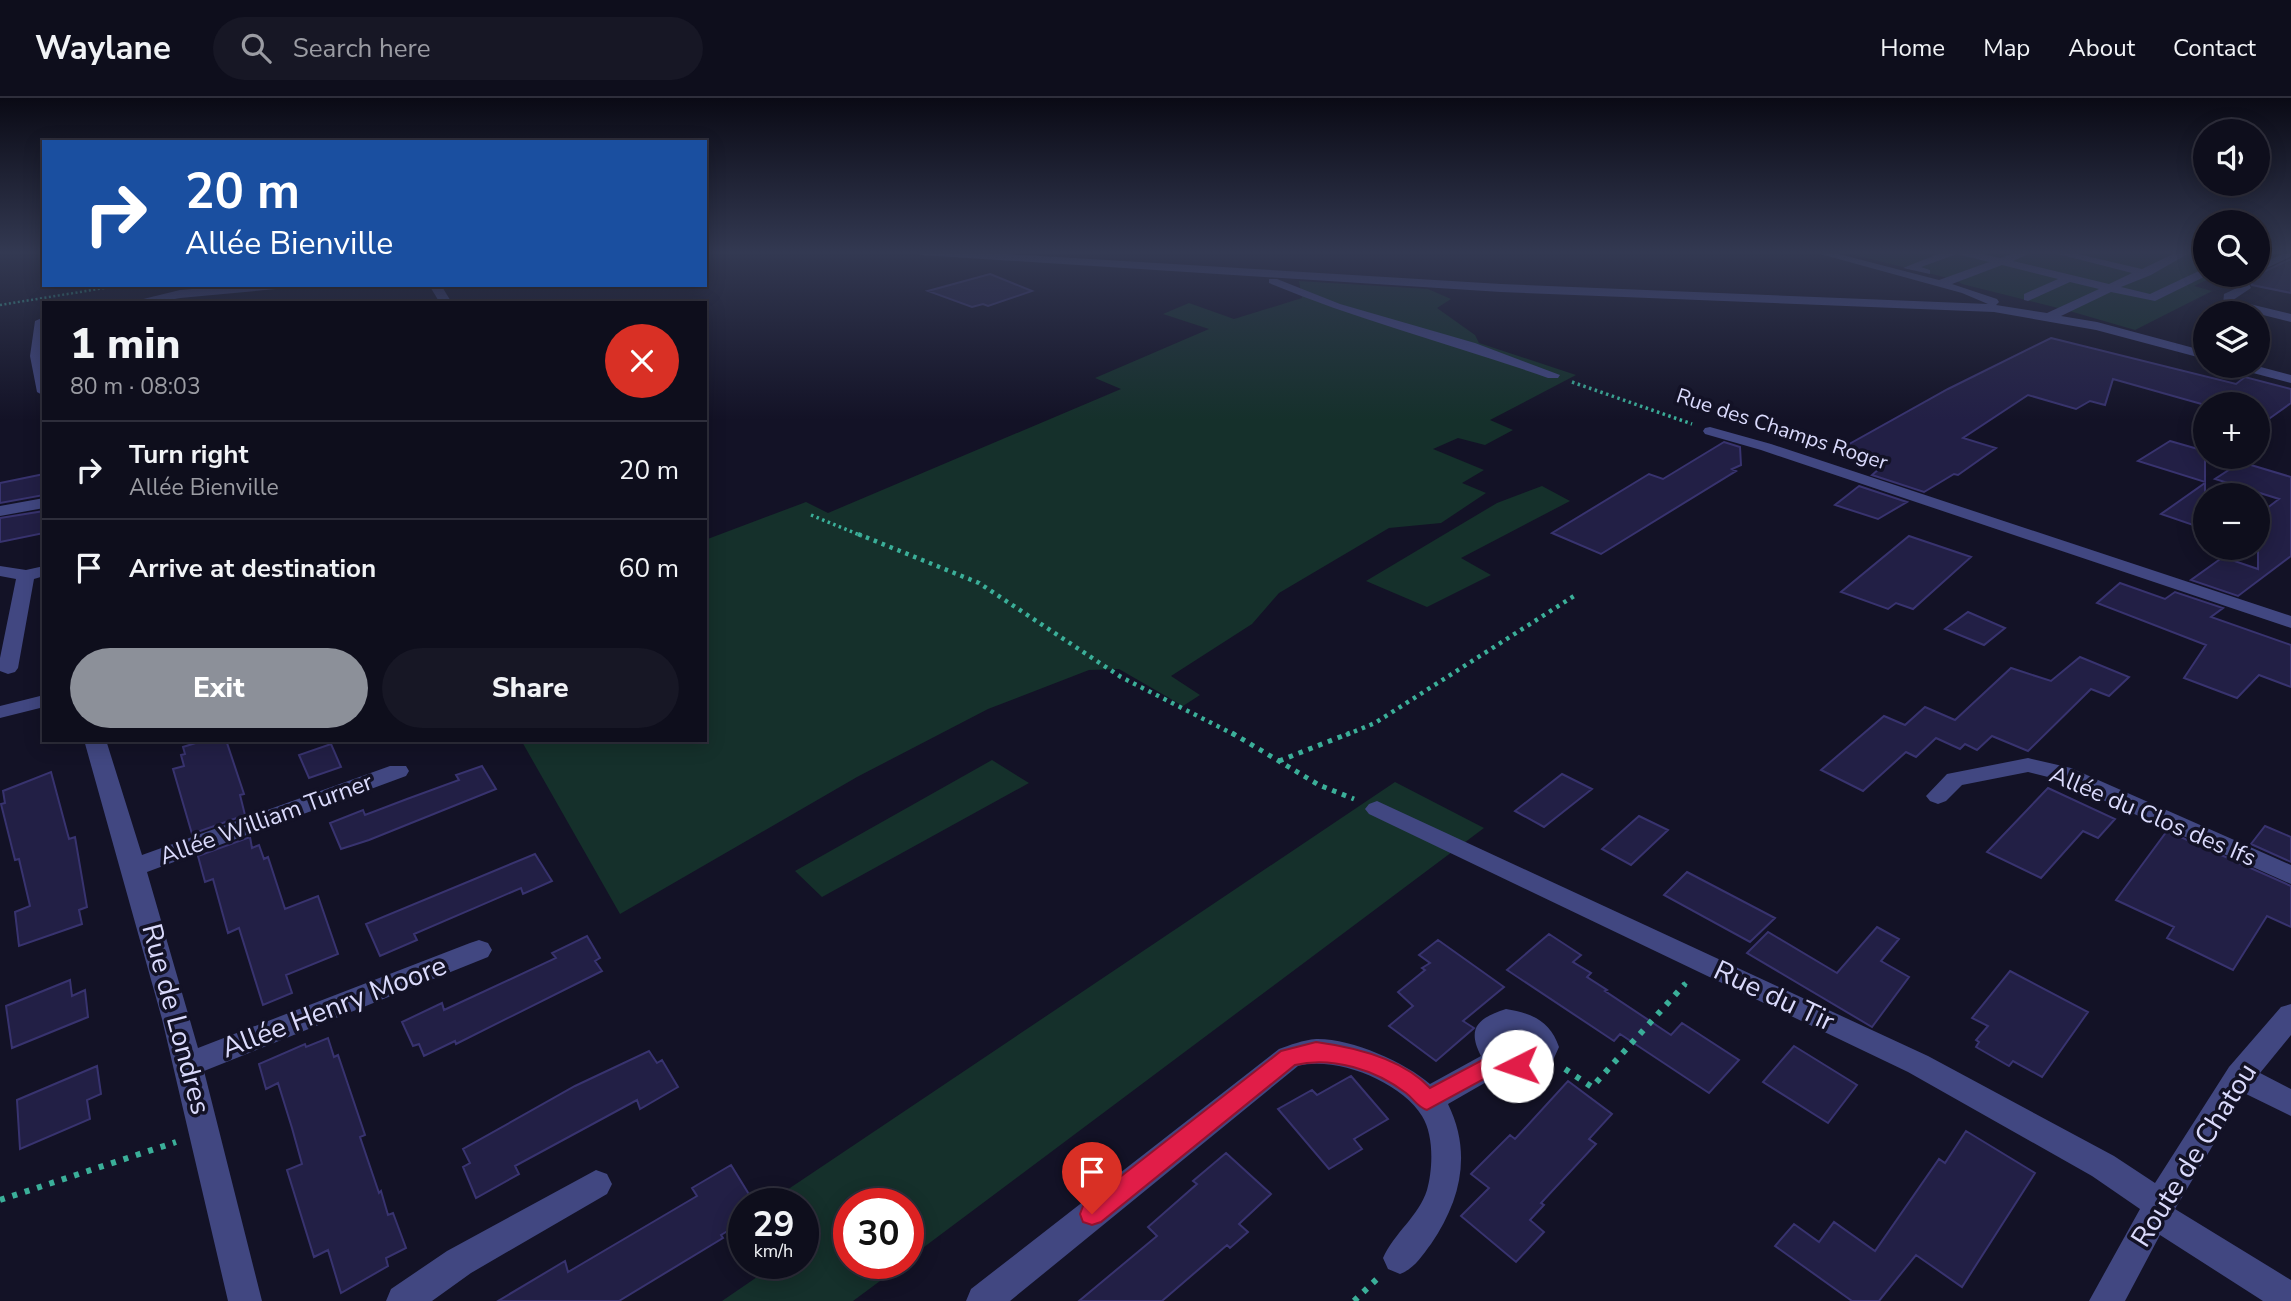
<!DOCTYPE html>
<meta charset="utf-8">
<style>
body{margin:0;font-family:"Nunito Sans",sans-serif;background:#171725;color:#f1f3f6;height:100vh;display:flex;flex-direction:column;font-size:26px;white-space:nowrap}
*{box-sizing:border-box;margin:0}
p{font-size:23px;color:#9b9ca3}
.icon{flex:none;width:38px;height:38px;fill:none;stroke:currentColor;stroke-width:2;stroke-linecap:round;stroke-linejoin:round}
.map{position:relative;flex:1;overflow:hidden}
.panel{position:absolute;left:42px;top:203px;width:665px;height:441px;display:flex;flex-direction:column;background:#0e0e1c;border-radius:0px;box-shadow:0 4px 18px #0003,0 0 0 2px #2e2e3b}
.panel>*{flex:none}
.hud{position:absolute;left:42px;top:42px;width:665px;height:147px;border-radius:0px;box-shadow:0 4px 18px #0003,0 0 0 2px #2e2e3b;background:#1a4fa0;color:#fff;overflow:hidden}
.tools{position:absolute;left:2193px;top:21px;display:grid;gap:14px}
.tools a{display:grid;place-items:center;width:77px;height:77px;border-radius:50%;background:#0e0e1c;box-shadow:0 4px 18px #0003,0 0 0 2px #2e2e3b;font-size:35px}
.speed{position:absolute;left:728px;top:1090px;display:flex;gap:14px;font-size:35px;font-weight:700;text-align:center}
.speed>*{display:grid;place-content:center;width:91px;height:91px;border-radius:50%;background:#0e0e1c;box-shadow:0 4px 18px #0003,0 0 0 2px #2e2e3b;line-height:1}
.speed small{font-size:18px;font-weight:400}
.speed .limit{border:10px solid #d22;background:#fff;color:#111}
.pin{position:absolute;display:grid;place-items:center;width:60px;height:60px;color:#fff;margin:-72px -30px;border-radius:50% 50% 50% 0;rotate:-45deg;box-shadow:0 0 7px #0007}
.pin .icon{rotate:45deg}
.me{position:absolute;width:77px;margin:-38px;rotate:266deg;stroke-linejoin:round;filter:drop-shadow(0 0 5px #0008)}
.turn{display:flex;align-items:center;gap:24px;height:147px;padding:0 28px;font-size:32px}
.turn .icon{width:91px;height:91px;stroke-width:2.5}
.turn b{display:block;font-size:49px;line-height:60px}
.round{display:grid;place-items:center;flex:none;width:74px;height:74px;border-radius:37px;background:#171725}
.overview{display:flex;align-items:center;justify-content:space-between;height:119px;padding:0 28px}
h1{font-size:42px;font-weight:800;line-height:52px}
.primary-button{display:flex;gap:14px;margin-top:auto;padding:14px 28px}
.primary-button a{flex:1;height:80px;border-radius:42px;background:#8c9099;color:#fff;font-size:28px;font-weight:800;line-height:80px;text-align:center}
.primary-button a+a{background:#171725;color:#f1f3f6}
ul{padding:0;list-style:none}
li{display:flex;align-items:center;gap:21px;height:98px;padding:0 28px;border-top:2px solid #2e2e3b}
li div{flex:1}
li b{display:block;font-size:26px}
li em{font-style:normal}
header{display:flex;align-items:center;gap:42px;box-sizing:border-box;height:98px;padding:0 35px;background:#0e0e1c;border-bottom:2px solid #2e2e3b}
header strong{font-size:33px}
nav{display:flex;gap:38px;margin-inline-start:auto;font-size:24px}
.search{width:490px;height:63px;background:#171725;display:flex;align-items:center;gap:18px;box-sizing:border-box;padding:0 24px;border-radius:38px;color:#9b9ca3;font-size:26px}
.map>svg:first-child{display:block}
.green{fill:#15302b}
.building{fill:#221f45;stroke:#38336f;stroke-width:2}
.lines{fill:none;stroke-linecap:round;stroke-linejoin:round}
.path-far4{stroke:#3baf99;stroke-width:2.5;stroke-dasharray:2 2.5;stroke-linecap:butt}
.path-far3{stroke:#3baf99;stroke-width:3.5;stroke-dasharray:2.5 3.5;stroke-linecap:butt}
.path-far2{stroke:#3baf99;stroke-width:4.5;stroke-dasharray:3.5 5;stroke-linecap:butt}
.path-far1{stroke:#3baf99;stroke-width:5;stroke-dasharray:4.5 6;stroke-linecap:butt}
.path{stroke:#3baf99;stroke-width:6;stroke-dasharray:5 8;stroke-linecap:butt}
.minor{fill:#414781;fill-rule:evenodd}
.route{fill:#e11d48;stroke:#92132f;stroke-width:2}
.labels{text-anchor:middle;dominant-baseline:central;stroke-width:7;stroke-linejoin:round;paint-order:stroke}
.far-street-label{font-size:21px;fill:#dadafc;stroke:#131226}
.street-label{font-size:24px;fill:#dadafc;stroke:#131226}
.near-street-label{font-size:28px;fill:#dadafc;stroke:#131226}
</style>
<header>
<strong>Waylane</strong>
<div class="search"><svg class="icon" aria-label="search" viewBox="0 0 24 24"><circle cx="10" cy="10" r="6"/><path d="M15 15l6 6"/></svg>Search here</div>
<nav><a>Home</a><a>Map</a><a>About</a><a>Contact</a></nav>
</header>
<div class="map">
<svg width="2291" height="1203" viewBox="0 0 2291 1203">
<rect width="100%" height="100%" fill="#131226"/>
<path class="green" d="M1842,154H2205V177H2217L2194,188L2212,193L2135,232L2066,212L1962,186L1956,182Z
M1299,183L1428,191L1451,201L1437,210L1475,237L1479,245L1576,277L1490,322L1513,332L1485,347L1458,340L1433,351L1484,372L1462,385L1486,395L1441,425L1389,430L1279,495L1252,526L1171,578L1200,597L1183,608L1119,571L1089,572L988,611L857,679L620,816L521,642H705V442L806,404L828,415L1121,291L1095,280L1209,231L1163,216L1189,205L1234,221L1302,200Z
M1542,388L1570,403L1461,460L1491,477L1427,509L1366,483L1497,405Z
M992,662L1029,685L822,799L795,773Z
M1395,684L1484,730L908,1161V1106H849V1166H903L853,1203H722L776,1166H803V1147L808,1143L803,1134V1106H787L781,1096Z"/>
<path class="building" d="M2291,161V195L2252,187L2249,181L2252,177L2259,176Z
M990,176L1032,193L988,208L983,206L972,209L928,193Z
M2051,240L2236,286L2245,279L2291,291V305L2266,323L2258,320V306L2205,307L2113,281L2105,307L2090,303L2076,311L2028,297L1963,340L1996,350L1958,377L1954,376L1924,394L1872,377L1880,370L1835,354L1948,291Z
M2170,343L2205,353V384L2138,363Z
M1724,344L1740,349L1741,367L1732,371L1736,373L1601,456L1552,435L1649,376L1663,381Z
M2241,364L2291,379V458L2238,498L2191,482L2223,459L2258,471V417L2279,401L2215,381Z
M44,376V397L0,405V385Z
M2205,385V418L2193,427L2161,416Z
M1859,388L1907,404L1878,421L1835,407Z
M44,413V435L0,444V420Z
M1909,438L1971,459L1913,511L1896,505L1888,511L1841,494Z
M2120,485L2165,501L2175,494L2223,510L2211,519L2291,547V589L2259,577L2237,600L2184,580L2206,547L2097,505Z
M1968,514L2005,530L1984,547L1945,531Z
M2080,559L2129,579L2109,598L2091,591L2028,653L1992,638L1977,652L1965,646L1960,651L1936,640L1916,659L1906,654L1863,693L1821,672L1884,618L1905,627L1925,609L1955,622L2011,570L2051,583Z
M205,642H226L244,696L240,697L245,717L192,736L173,671L184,668L181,657L185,656L183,649Z
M331,646L341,669L309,680L299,657Z
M482,668L496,691L369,742L341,751L330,725L363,712L365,717L407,701L459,682L456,677Z
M51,674L69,741L75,739L87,809L79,812L82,826L19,848L15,814L30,808L19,761L15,762L1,706L5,705L3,693Z
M1562,676L1592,691L1544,729L1515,713Z
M2048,690L2115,721L2098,740L2083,733L2041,780L1987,754Z
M1639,718L1668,732L1631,767L1602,751Z
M2265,728L2291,739V764L2251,746Z
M2167,733L2291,788V829L2267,818L2233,872L2167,840L2174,829L2116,802Z
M250,739L252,750L259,747L264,761L268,759L285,811L318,798L338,856L286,877L292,895L263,907L239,830L228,835L213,781L205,784L198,758Z
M535,756L552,783L523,796L521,790L414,836L417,842L380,858L366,826Z
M1687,774L1775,820L1750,844L1664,797Z
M1877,829L1899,841L1881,863L1909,879L1872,929L1747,855L1768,834L1837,875Z
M1549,836L1581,857L1573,864L1591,875L1587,879L1607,892L1605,893L1671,937L1682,925L1739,962L1709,995L1620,936L1614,943L1507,872Z
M587,838L600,860L595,863L602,873L456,946L455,943L424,958L419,946L413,948L402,924L442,905L444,912L556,860L552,855Z
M1438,842L1504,889L1463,923L1474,930L1436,963L1389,928L1413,908L1398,894L1425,872L1422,870L1430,865L1419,857Z
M2010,873L2088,914L2042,979L2013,963L2009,968L1976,949L1979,944L1976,942L1988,928L1972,920Z
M70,882L72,898L85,892L88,919L12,950L6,908Z
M328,940L334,959L338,957L365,1037L360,1039L379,1095L381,1093L388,1117L393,1115L406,1150L386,1160L388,1168L341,1195L328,1152L314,1159L287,1072L302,1066L292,1030L278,985L266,991L259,966L305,946L306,949Z
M1794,948L1857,987L1828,1025L1763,984Z
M649,953L657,965L662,962L678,989L640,1011L637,1002L515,1068L519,1076L476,1100L463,1069L470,1065L463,1051L575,988Z
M97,968L101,996L87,1002L90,1021L20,1051L17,1002Z
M1351,978L1388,1021L1354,1041L1362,1051L1329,1071L1278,1011L1312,992L1317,997Z
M1568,983L1612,1016L1589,1041L1596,1046L1541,1105L1544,1107L1530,1122L1544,1134L1516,1164L1461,1118L1489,1090L1471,1076L1510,1037L1515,1041Z
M1966,1033L2035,1075L1962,1189L1916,1157L1879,1203H1852L1775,1148L1794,1126L1819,1144L1834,1124L1875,1153L1939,1061L1945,1065Z
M1226,1055L1271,1096L1239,1126L1248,1134L1230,1150L1227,1147L1162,1203H1079L1157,1138L1148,1129L1197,1086L1193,1083Z
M731,1067L750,1098L744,1102V1123L721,1137L723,1140L619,1203H498L565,1163L568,1174L697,1098L692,1090Z"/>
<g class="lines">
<path class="path-far4" d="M0,207L123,187"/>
<path class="path-far3" d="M1572,284L1692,326
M811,417L862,438"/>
<path class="path-far2" d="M858,436L979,485L1121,579L1235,637
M1346,637L1375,625L1574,498"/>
<path class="path-far1" d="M1232,635L1319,687L1354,701
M1279,663L1350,635
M1684,887L1686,885"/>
<path class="path" d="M1565,971L1592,989L1685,886
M0,1102L176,1044
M1354,1203L1379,1179"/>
<path class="minor" d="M916,154H974L1501,186L1988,206L1962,195L1813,154H1831L1939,182L1989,164L1957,156L1921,169L1930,172V176L1903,170L1943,154H1974L2000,160L2018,154H2033L2013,163L2109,186L2132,175L2050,154H2069L2142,171L2177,154H2191L2151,177L2121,189L2150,196L2201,172L2205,171V177H2208L2155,203L2111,194L2061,218L2097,224L2205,253V261L2096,232L1994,214L1501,194L921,157ZM2002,167L2058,181L2024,196V202L2028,203L2070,184L2099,191L2047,215L1996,207L1999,204L1997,201L1952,186Z
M2287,154L2291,156L2290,159L2258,174V167Z
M2235,177H2250L2246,180L2251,190L2233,202L2291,216V224L2223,207L2224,196L2239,189L2233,179Z
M1269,181H1277L1340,206L1475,245L1560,277L1558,280H1548C1455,247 1360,223 1269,185Z
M242,187H293L287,190L180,200L153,205H127L180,192Z
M429,187H441L452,205H440Z
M44,219V298L37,294L30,258L35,223Z
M2236,268H2257L2291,277V285L2238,271Z
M1710,329L1771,346L2291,518V530L1761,352L1705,336L1703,333L1705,330Z
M44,400V410L0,418V408Z
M0,468L26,472L44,468V478L34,481L18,570L15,574L8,576L0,573V560L16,481L0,478Z
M44,597V609L0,620V608Z
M84,642H106L142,757L390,668H406L409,673L406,678L147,774L198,950L470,845L479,842L488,845L492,852L488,859L204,973L262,1203H228L162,921Z
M2028,660L2071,670L2291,767V786L2056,681L2028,674L1962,687L1946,703L1938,706L1930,703L1926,698L1947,676Z
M1377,703L1928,958L2114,1058L2155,1085L2229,969L2281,909L2291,906V937L2260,975L2291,991V1018L2244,995L2175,1111L2291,1182V1203H2263L2160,1137L2125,1203H2089L2140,1111L2092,1078L1908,974L1369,716L1365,711L1369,706Z
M1506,911C1532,915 1550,923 1559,949L1549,971L1518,980L1502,975L1448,1006C1472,1055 1461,1102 1431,1146C1421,1159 1415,1170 1400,1176L1388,1171L1383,1160C1394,1135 1419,1118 1427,1092C1433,1071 1434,1037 1422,1018C1401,984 1337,958 1298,968L1010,1203H966L971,1191L1279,951C1290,947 1303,942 1316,941C1350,940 1405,964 1430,986L1481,958C1466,929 1479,920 1506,911ZM1508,933L1520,937L1531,949L1529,954L1518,956L1503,945L1502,937Z
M596,1072L607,1076L612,1086L607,1096L471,1175L432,1203H386L391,1191L447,1153Z"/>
</g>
<linearGradient id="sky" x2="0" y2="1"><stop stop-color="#0a0a15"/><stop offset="0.48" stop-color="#333952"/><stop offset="1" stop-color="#333952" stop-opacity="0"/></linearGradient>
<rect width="2291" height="322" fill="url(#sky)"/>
<path class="route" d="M1316,944C1353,949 1403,961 1430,990L1501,952L1525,961L1529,968L1525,974L1517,977L1502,971L1427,1012C1417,1009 1414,1001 1406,995C1376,972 1332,958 1295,967L1101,1124L1092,1127L1083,1124L1080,1116L1083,1108L1281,953Z"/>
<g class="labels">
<g class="far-street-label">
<text transform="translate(1782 331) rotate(18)">Rue des Champs Roger</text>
</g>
<g class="street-label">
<text transform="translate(2153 718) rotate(23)">Allée du Clos des Ifs</text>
<text transform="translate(266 721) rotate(-20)">Allée William Turner</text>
</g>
<g class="near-street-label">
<text transform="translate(1774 898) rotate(25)">Rue du Tir</text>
<text transform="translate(334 909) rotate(-21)">Allée Henry Moore</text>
<text transform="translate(176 921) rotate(75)">Rue de Londres</text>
<text transform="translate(2194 1057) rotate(-58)">Route de Chatou</text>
</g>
</g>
</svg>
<div class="tools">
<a><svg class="icon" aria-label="sound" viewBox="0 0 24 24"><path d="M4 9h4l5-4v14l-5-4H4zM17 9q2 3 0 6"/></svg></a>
<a><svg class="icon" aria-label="search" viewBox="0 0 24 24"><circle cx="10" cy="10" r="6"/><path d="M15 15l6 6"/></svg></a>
<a><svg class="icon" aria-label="layers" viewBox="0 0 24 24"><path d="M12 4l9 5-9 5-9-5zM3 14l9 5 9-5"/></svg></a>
<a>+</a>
<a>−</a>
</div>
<div class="speed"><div>29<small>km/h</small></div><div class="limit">30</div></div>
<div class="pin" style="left:1092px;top:1116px;background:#d93025"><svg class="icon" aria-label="arrive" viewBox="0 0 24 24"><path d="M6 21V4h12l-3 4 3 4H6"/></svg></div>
<svg class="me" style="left:1517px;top:968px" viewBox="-20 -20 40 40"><circle r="19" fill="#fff"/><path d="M0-13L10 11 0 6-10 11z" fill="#e11d48"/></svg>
<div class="hud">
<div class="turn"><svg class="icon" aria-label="right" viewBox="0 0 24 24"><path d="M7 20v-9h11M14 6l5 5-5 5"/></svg><div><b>20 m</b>Allée Bienville</div></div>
</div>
<section class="panel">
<div class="overview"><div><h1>1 min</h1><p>80 m · 08:03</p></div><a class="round" style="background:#d93025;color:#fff"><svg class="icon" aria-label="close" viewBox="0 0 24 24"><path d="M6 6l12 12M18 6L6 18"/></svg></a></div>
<ul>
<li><svg class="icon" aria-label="right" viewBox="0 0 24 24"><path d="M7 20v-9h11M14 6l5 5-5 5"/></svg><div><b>Turn right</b><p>Allée Bienville</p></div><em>20 m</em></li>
<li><svg class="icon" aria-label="arrive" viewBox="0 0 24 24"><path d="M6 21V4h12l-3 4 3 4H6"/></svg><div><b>Arrive at destination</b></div><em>60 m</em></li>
</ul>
<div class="primary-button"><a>Exit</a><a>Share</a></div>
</section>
</div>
